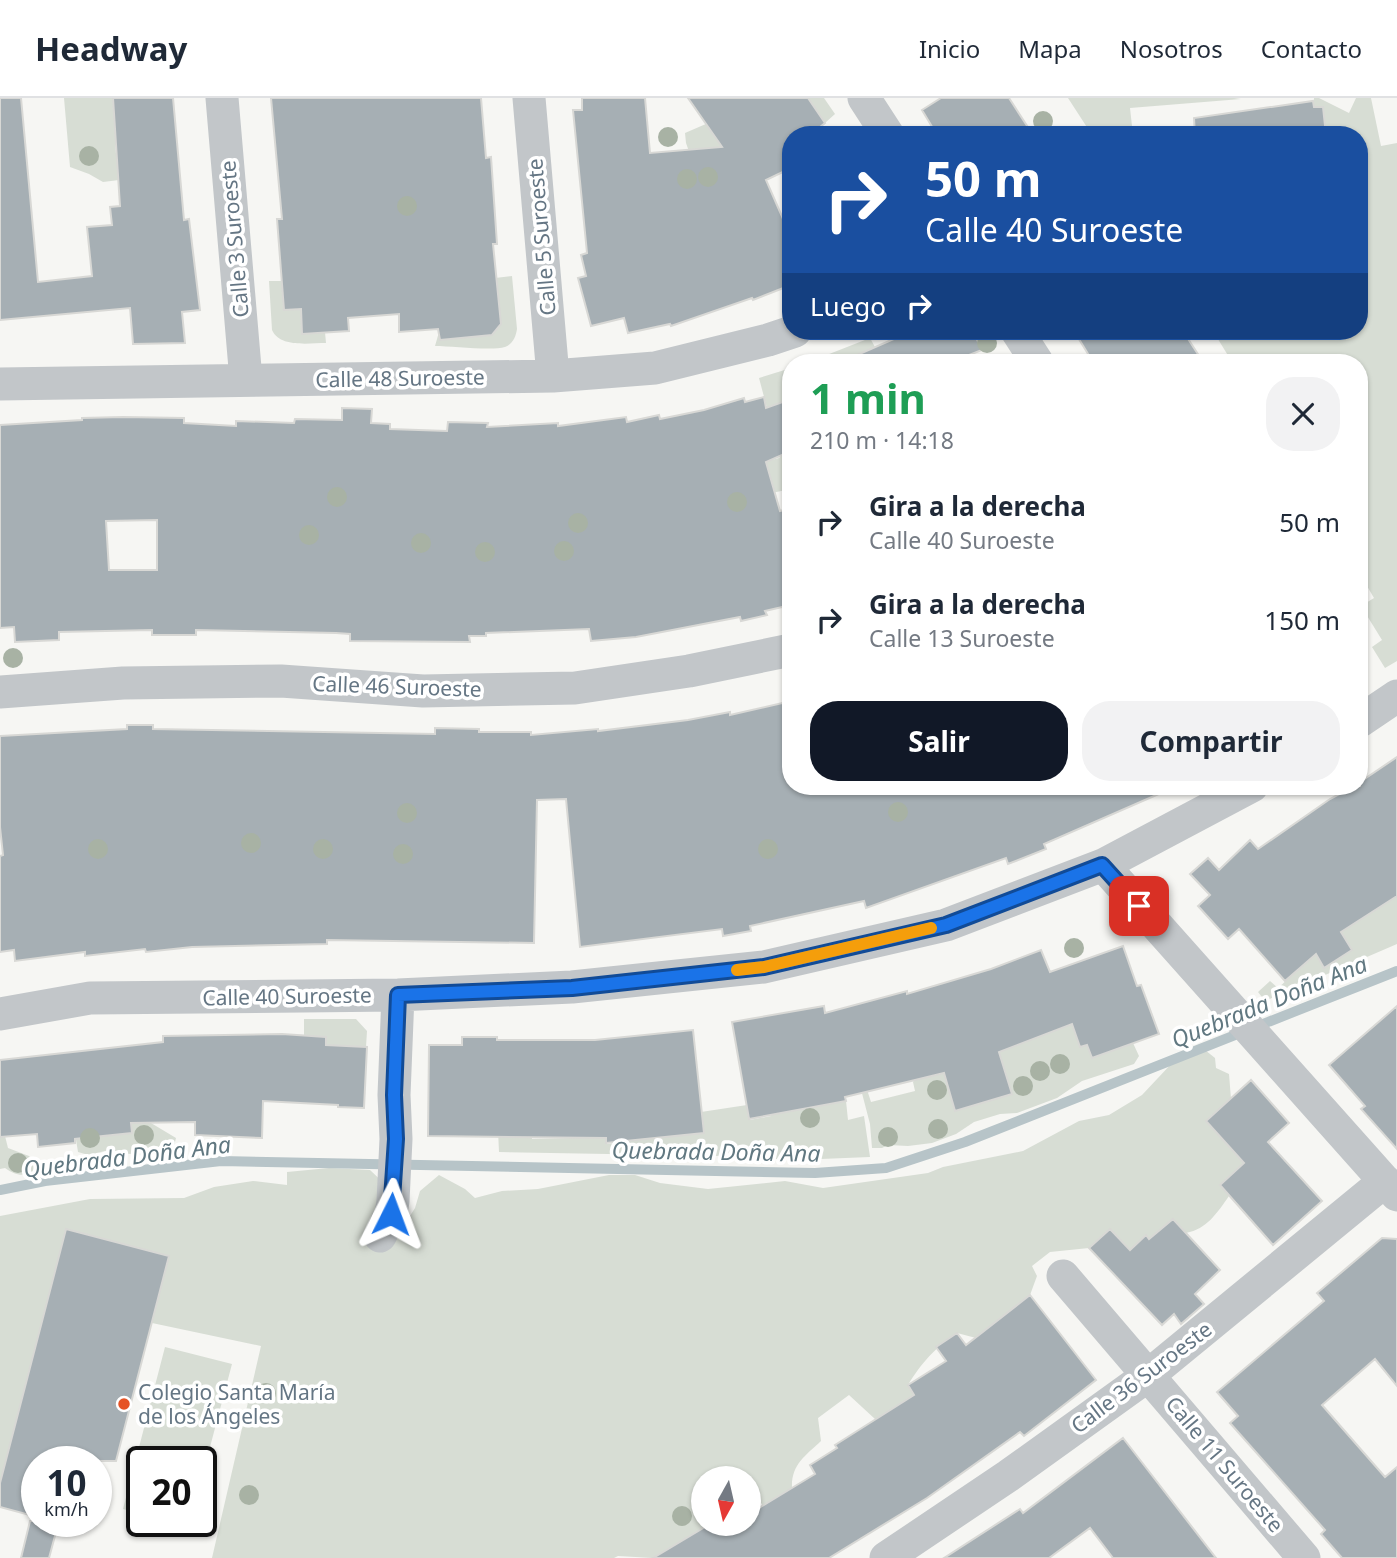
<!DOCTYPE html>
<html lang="es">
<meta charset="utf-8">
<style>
body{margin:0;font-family:"Noto Sans",sans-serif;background:#f2f2f3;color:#1f2937;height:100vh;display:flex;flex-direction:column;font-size:26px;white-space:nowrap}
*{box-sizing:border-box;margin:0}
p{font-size:23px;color:#747a83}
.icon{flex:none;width:38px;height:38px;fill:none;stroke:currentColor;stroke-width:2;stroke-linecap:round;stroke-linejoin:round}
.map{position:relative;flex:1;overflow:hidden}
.drawer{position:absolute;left:782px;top:256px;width:586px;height:441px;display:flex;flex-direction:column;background:#fff;border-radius:28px;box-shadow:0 2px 5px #0004}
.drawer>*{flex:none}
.top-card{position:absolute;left:782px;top:28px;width:586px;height:214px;border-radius:28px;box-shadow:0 2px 5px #0004;background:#1a4fa0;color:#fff;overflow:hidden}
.needle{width:46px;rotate:188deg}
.controls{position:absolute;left:691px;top:1368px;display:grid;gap:14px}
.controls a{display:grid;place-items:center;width:70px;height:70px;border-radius:50%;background:#fff;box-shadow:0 2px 5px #0004;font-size:35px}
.speed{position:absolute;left:21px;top:1348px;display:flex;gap:14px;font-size:35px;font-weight:700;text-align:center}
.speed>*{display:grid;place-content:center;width:91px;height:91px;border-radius:50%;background:#fff;box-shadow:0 2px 5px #0004;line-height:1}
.speed small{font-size:18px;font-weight:400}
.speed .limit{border:4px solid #111;border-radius:10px;background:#fff;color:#111}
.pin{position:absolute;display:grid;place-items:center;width:60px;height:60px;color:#fff;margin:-30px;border-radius:14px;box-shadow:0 4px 10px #0006}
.me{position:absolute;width:77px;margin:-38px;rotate:3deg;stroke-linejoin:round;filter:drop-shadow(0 0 5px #0008)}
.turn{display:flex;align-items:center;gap:24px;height:147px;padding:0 28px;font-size:32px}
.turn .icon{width:91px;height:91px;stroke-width:2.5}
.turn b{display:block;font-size:49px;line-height:60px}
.then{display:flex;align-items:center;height:66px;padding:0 28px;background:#0003;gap:14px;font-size:26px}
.round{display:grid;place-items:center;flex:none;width:74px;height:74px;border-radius:28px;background:#f2f2f3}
.overview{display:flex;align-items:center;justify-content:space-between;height:119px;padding:0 28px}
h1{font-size:42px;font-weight:700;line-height:52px;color:#1e9e55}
.cta{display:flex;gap:14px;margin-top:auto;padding:14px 28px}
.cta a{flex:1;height:80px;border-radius:28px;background:#111827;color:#fff;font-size:28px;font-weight:700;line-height:80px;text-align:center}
.cta a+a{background:#f2f2f3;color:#1f2937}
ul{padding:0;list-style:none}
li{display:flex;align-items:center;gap:21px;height:98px;padding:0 28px}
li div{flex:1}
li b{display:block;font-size:26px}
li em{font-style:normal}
header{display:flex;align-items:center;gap:42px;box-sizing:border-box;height:98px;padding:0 35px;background:#fff;border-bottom:2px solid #e0e1e3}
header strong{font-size:33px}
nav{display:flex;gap:38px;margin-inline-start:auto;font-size:24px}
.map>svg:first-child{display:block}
.green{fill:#d7ddd4}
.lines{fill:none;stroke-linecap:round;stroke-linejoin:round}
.stream{stroke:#b7c4c8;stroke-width:10}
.building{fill:#a6afb4;stroke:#d8d8d5;stroke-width:2;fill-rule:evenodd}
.minor{stroke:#c2c6c9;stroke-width:33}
.tree{fill:#a8b2a4}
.route-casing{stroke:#114b97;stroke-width:18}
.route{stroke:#1a73e8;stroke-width:12}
.slow{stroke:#f59e0b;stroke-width:12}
.poi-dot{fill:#e55224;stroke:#fff;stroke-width:2.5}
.labels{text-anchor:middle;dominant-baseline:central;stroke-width:7;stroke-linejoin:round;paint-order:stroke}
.street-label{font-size:21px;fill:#657684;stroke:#fff}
.poi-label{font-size:21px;fill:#657684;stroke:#fff;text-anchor:start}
.water-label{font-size:23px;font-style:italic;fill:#617881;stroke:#fff}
</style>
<header>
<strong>Headway</strong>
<nav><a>Inicio</a><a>Mapa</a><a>Nosotros</a><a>Contacto</a></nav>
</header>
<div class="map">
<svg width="1397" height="1460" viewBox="0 0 1397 1460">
<rect width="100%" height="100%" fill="#f6f6f3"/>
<path class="green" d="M64,0H113L116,38L133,45L115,47L119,82L103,84L89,76L70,69Z
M792,0H824L835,16L825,25Z
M1068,0H1234L1241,1L1130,10L1133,37H1092Z
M1314,0H1319L1349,15L1356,0H1371L1381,48L1397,45V563L1385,570L1372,549L1382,542L1361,508L1374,500L1360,476V264H1232L1213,233H1360V37H1326L1323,9H1314Z
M722,19L745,44L703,93L686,45L685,35Z
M512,178L517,231C516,238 513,246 505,249C492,253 451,248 435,248L439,234L440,242L492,237L501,226L495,180Z
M269,183H282L301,211L302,236L325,234L326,245C309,245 280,250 272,232Z
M870,240L875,249L852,259L853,264H821L819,260Z
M791,270V301L767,310L759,280Z
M782,357L788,364H791V391L719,406L767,361L768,363L779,360Z
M1397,778V846L1265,903L1258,894L1270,883L1278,890L1316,856L1324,870L1352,852L1332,820L1335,802L1352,827L1390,802Z
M304,921H356L367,933L366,949L325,948L304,938Z
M1069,927H1072L1080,949L1087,947L1092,960L1133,945L1139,958L1134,966L1082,983L1057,1000L1017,1015L1000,1016L974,1024L956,1036L932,1045L908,1048L888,1047L882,1050H872L870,1026L851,953L860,970L871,1004L915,993L913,984L921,972L940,963L955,1013L1012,996L998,952Z
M1205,952L1215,960L1216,970L1229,976L1231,1001L1244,1065L1220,1087L1229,1098C1217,1115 1207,1131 1186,1135L1173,1121L1149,1141L1145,1137L1130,1152L1110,1131L1089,1150L1050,1154L1032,1168L1037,1178L1030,1197L976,1240L957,1235C935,1250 922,1264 908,1287L916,1299L882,1333L875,1321L849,1297L818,1320L821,1343C805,1358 791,1367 792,1390L763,1408L752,1390L749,1391V1381H704V1426H710L653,1460L618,1458L614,1460H212L261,1248L152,1225L169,1158L66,1132L0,1385V1118L90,1101L184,1100L214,1089L253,1083L287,1087V1074L329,1070L370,1072L389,1090L400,1134L415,1110L420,1093L439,1077L465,1091L475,1100L502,1093L538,1091L609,1077H635L660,1085L708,1091L785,1083L823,1090L928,1075L943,1069L1023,1053L1079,1023L1109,1017L1142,997L1173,964Z
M574,1002L606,1034L607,1046L627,1044L625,1019L701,1014L747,1007L750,1022L771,1018L770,1003L791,1013L846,1003L848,1022L864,1018L870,1059L796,1062L722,1058L499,1054L498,1032H532V1041L570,1040Z
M141,1019L176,1040L174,1048C165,1051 156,1057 147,1057C123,1059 114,1045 92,1058L78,1054L73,1023L89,1039L131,1035V1026Z
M5,1038L8,1050L29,1058L37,1068L34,1074C22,1079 15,1077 5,1070L0,1071V1039Z
M165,1249L232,1266L201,1383V1363H142V1416L123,1411Z"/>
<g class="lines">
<path class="stream" d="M0,1092L45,1083L221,1063L815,1075L886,1070L965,1044L1397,873"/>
</g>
<path class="building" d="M0,0H21L38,184L92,178L87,129L112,127L110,109L120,108L113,0H173L184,122L189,121L200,212L182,214L185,245L133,246L130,210L0,222Z
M271,0H481L486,60L491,59L497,146H493L501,226L492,237L440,242L438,231L399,234V216L348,220L349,233L302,236L301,211L284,212L277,121H282Z
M582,0H645L650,55L722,49L688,0H808L825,25L810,37H791V70L766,82L791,139V187L753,202L752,200L671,228L670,226L628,235L624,220L591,228L578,180L586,178L581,157L587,155L573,12H582Z
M941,0H1009L1033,37H937L922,12Z
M1313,3L1314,9H1323L1326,37H1195L1194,20Z
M912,233H973L982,252L969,257L973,264H841Z
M1074,233H1183L1203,264H1093Z
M764,299L766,310L791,301V353L766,364L780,413L791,410V507L765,513L767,517L741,523L740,519L636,539L591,543L589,531L486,535V538H469L470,544L350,543V536L336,535L196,532V537H152V532L59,534V542L15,544L14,529L0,530V327L82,322V320L123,319L184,320V325L236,328V323L294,325L295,321L342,322V310L372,311L371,325L390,326V331L447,333L448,324L488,325L487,329L558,325V328L626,319L627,324L659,317L660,321L704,312L744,300L745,304ZM157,422V472H109L106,423Z
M791,603V688H1177L1044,746L1046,751L1008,766L1006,760L866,810L864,803L750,828L751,833L723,838L722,831L580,849L566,701L537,702L534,845L327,842V846L192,849L146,854L145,851L85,858V854L15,863L14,852L0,854V758L3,757L0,729V638L127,631V627H153V631L435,636V630L479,631V634H531V637L598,631V633L688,622L730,614V617Z
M1397,659V798L1341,834L1352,852L1324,870L1316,856L1285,883L1239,831L1228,841L1198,808L1210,797L1190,776L1208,760L1219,772L1250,742L1258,751L1330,701L1354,688H1360V684Z
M1123,848L1137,888L1141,887L1159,936L1092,960L1087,947L1080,949L1072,926L999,954L1012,996L955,1013L944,975L845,999L846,1003L749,1021L732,924L824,908L825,915L907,893V896L991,871L1041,852L1050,874Z
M1397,908V1051L1361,1011L1365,1008L1329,967Z
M693,932L704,1035L606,1045V1040L428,1038L429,947H462V939H497V942H595Z
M282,936L326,939V947L367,949L364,1010L338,1009V1007L263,1003L262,1040L195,1037V1024L131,1025L132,1035L75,1041V1045L38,1049L37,1036L0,1039V962L163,944V938Z
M1251,982L1289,1025L1268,1044L1322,1103L1273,1147L1220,1087L1244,1065L1206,1023Z
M1173,1121L1220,1172L1195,1196L1204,1206L1181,1226L1174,1216L1162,1227L1089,1150L1110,1131L1130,1152L1146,1137L1149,1141Z
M66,1131L169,1158L116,1363H37V1419L0,1409V1385Z
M1382,1140L1397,1141V1288L1375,1261L1322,1307L1385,1379L1397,1369V1460H1342L1321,1436L1325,1432L1230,1325L1238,1318L1217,1294L1324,1203L1317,1195Z
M1030,1197L1096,1282L1024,1338L1020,1334L927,1400L829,1460H653L710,1426H749V1416L815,1376L810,1367L837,1350L835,1347L914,1297L908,1287L946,1263L936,1249L957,1235L966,1247Z
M1123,1340L1216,1460H1113L1090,1430L1049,1460H944L1020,1411L1023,1415Z
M30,1423H59L49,1460H21Z"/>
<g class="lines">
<path class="minor" d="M222,0L246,282
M529,0L553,278
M864,0L888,37
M1017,233L1037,264
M0,286L553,278L655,270L768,242L795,233
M0,594L123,585L281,583L423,593L575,590L689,573L791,552
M1360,623L1397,598
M1103,767L1397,1097
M0,916L90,900L398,897L572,889L764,869L946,827L1103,767L1252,688
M380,1138L391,1116L393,1103L396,1041L394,997L398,897
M1063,1178L1304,1460
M886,1460L1008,1378L1150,1276L1385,1083"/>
</g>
<g class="tree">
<circle cx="1043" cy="23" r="10"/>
<circle cx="668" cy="39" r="10"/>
<circle cx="89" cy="58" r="10"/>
<circle cx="708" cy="79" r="10"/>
<circle cx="687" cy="81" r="10"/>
<circle cx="407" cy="108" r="10"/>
<circle cx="987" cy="245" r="10"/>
<circle cx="337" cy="399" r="10"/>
<circle cx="737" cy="404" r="10"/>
<circle cx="578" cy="425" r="10"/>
<circle cx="309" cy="437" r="10"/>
<circle cx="421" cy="445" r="10"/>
<circle cx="564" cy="453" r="10"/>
<circle cx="485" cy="454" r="10"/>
<circle cx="13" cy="560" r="10"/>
<circle cx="898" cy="714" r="10"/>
<circle cx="407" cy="715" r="10"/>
<circle cx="251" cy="745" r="10"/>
<circle cx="98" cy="751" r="10"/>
<circle cx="323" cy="751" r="10"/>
<circle cx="768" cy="751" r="10"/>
<circle cx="403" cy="756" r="10"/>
<circle cx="1074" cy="850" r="10"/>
<circle cx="1060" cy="966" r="10"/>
<circle cx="1040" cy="973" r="10"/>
<circle cx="1023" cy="988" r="10"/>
<circle cx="937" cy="992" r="10"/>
<circle cx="810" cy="1020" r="10"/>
<circle cx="938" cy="1031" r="10"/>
<circle cx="144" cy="1037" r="10"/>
<circle cx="888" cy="1039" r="10"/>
<circle cx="90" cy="1040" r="10"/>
<circle cx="18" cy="1065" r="10"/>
<circle cx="266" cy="1295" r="10"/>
<circle cx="249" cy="1397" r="10"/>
<circle cx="682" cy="1418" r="10"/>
</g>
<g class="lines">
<defs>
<path id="route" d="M391,1116L396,1041L394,997L398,897L572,890L764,869L946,827L1102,767L1139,808"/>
</defs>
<use href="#route" class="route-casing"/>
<use href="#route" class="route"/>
<path class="slow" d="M737,872L764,869L931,830"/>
</g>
<circle class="poi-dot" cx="124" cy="1306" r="7"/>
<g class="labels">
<g class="street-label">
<text transform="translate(541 139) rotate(-95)">Calle 5 Suroeste</text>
<text transform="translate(234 141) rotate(-95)">Calle 3 Suroeste</text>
<text transform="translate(400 280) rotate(-1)">Calle 48 Suroeste</text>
<text transform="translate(397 588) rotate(2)">Calle 46 Suroeste</text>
<text transform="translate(287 898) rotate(-1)">Calle 40 Suroeste</text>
<text transform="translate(1141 1279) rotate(-37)">Calle 36 Suroeste</text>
<text transform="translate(1225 1366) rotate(50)">Calle 11 Suroeste</text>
</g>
<g class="poi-label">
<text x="138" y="1294">Colegio Santa María<tspan x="138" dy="24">de los Ángeles</tspan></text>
</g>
<g class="water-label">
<text transform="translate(1269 903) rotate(-22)">Quebrada Doña Ana</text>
<text transform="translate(716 1053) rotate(1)">Quebrada Doña Ana</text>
<text transform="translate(127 1058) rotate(-7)">Quebrada Doña Ana</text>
</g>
</g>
</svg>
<div class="controls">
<a><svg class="needle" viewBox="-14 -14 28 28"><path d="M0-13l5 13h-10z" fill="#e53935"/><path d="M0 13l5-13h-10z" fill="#747a83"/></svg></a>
</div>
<div class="speed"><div>10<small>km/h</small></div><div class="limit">20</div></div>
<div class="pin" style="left:1139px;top:808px;background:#d93025"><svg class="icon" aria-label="arrive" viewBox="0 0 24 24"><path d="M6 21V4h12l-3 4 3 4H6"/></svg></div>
<svg class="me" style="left:391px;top:1116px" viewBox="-20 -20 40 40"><path d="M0-17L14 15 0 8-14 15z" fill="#1a73e8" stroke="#fff" stroke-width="4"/></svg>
<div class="top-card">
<div class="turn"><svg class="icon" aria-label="right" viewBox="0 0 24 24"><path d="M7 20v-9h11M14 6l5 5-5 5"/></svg><div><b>50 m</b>Calle 40 Suroeste</div></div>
<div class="then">Luego<svg class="icon" aria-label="right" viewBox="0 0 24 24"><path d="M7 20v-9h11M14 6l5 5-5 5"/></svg></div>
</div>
<section class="drawer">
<div class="overview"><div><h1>1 min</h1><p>210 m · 14:18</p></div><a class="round"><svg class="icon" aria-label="close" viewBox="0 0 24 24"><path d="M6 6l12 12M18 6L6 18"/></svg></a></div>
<ul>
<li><svg class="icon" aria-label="right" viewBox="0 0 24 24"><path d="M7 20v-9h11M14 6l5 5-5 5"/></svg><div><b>Gira a la derecha</b><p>Calle 40 Suroeste</p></div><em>50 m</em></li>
<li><svg class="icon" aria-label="right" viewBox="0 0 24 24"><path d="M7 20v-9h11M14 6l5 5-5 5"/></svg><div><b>Gira a la derecha</b><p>Calle 13 Suroeste</p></div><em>150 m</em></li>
</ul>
<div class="cta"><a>Salir</a><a>Compartir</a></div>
</section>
</div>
